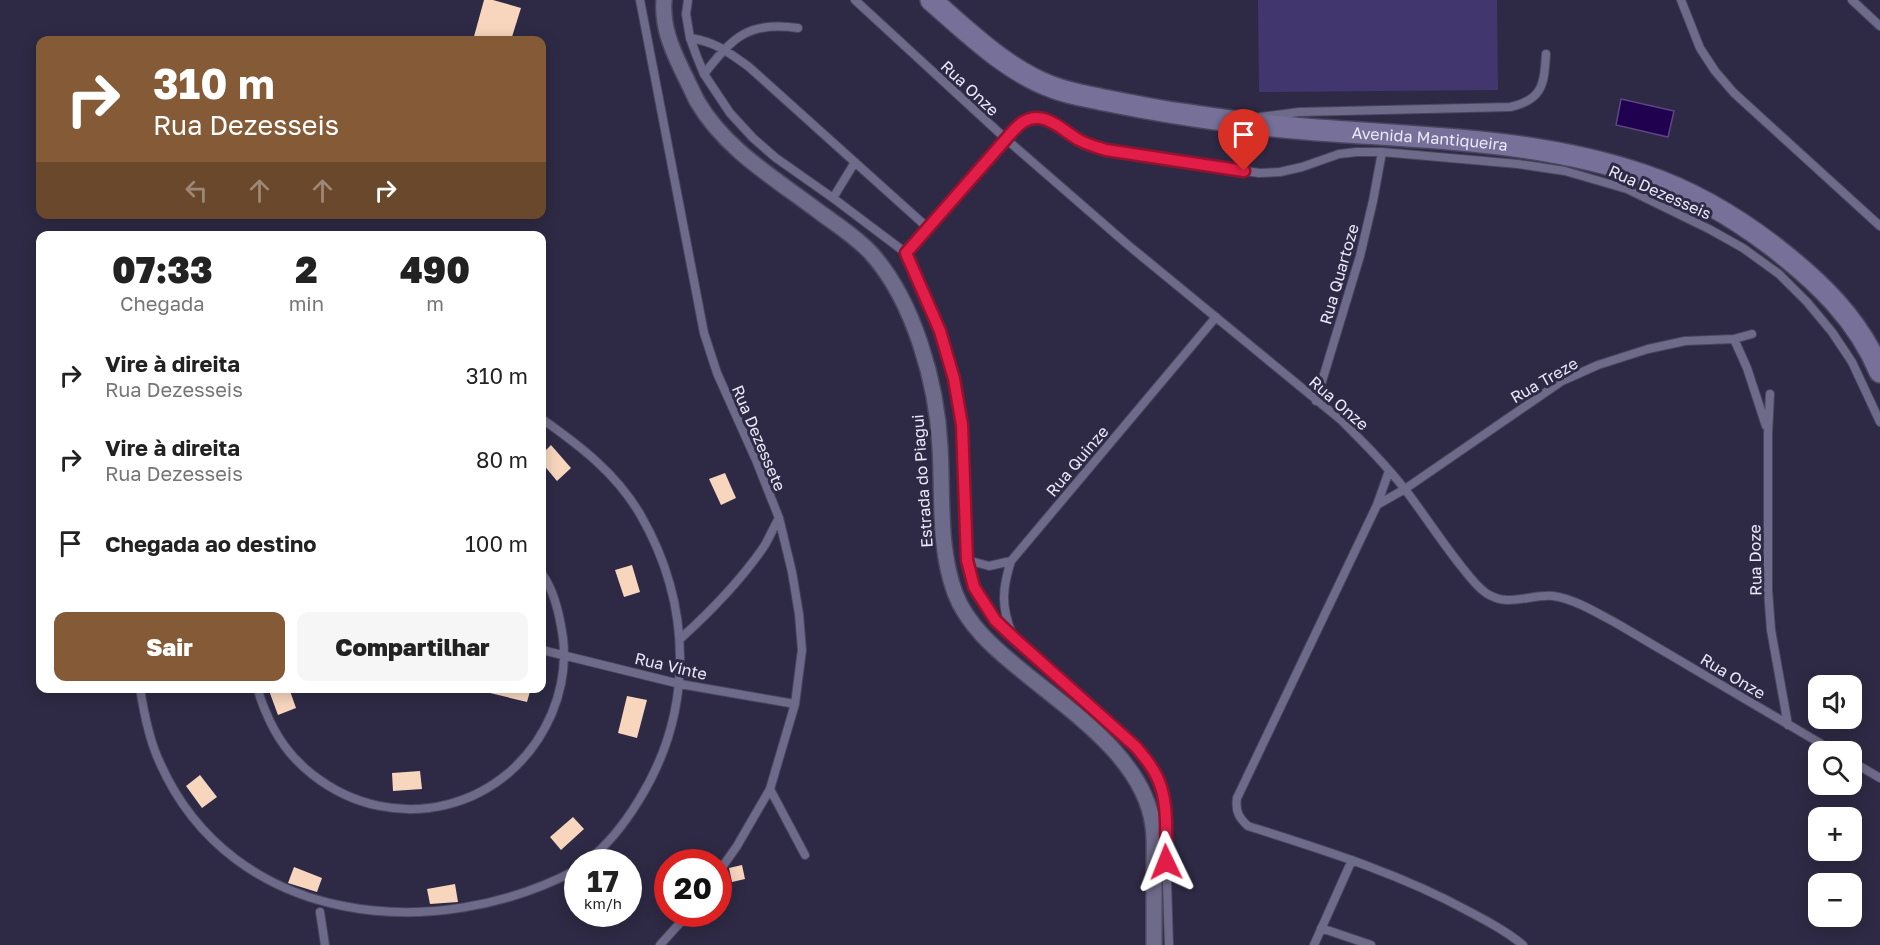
<!DOCTYPE html>
<html lang="pt">
<meta charset="utf-8">
<style>
body{margin:0;font-family:"Golos Text",sans-serif;background:#f6f6f6;color:#222;height:100vh;display:flex;flex-direction:column;font-size:22px;white-space:nowrap}
*{box-sizing:border-box;margin:0}
p{font-size:20px;color:#767676}
.icon{flex:none;width:33px;height:33px;fill:none;stroke:currentColor;stroke-width:2;stroke-linecap:round;stroke-linejoin:round}
.map{position:relative;flex:1;overflow:hidden}
.drawer{position:absolute;left:36px;top:231px;width:510px;height:462px;display:flex;flex-direction:column;background:#fff;border-radius:12px;box-shadow:0 3px 15px #0003}
.drawer>*{flex:none}
.top-card{position:absolute;left:36px;top:36px;width:510px;height:183px;border-radius:12px;box-shadow:0 3px 15px #0003;background:#845a37;color:#fff;overflow:hidden}
.buttons{position:absolute;left:1808px;top:675px;display:grid;gap:12px}
.buttons a{display:grid;place-items:center;width:54px;height:54px;border-radius:12px;background:#fff;box-shadow:0 3px 15px #0003;font-size:30px}
.speed{position:absolute;left:564px;top:849px;display:flex;gap:12px;font-size:30px;font-weight:700;text-align:center}
.speed>*{display:grid;place-content:center;width:78px;height:78px;border-radius:50%;background:#fff;box-shadow:0 3px 15px #0003;line-height:1}
.speed small{font-size:15px;font-weight:400}
.speed .limit{border:9px solid #d22;background:#fff;color:#111}
.pin{position:absolute;display:grid;place-items:center;width:51px;height:51px;color:#fff;margin:-62px -26px;border-radius:50% 50% 50% 0;rotate:-45deg;box-shadow:0 0 6px #0007}
.pin .icon{rotate:45deg}
.me{position:absolute;width:66px;margin:-33px;rotate:358deg;stroke-linejoin:round;filter:drop-shadow(0 0 4px #0008)}
.turn{display:flex;align-items:center;gap:21px;height:126px;padding:0 18px;font-size:27px}
.turn .icon{width:78px;height:78px;stroke-width:2.5}
.turn b{display:block;font-size:42px;line-height:51px}
.lanes{display:flex;align-items:center;height:57px;padding:0 18px;background:#0003;justify-content:center;gap:30px;direction:ltr}
.lanes .off{opacity:.35}
.eta{display:flex;justify-content:space-evenly;align-items:center;height:102px;text-align:center}
.eta b{font-size:36px;font-weight:800;line-height:42px}
.action{display:flex;gap:12px;margin-top:auto;padding:12px 18px}
.action a{flex:1;height:69px;border-radius:12px;background:#845a37;color:#fff;font-size:24px;font-weight:800;line-height:69px;text-align:center}
.action a+a{background:#f6f6f6;color:#222}
ul{padding:0;list-style:none}
li{display:flex;align-items:center;gap:18px;height:84px;padding:0 18px}
li div{flex:1}
li b{display:block;font-size:22px}
li em{font-style:normal}
.map>svg:first-child{display:block}
.green{fill:#42366f}
.water{fill:#20014f;stroke:#5d4682;stroke-width:1.5}
.building{fill:#f8d6be}
.lines{fill:none;stroke-linecap:round;stroke-linejoin:round}
.lane-casing{stroke:#4a455d;stroke-width:10}
.street-casing{stroke:#4a455d;stroke-width:18}
.secondary-casing{stroke:#4a455d;stroke-width:24}
.lane{stroke:#6e6a89;stroke-width:8}
.street{stroke:#6e6a89;stroke-width:15}
.secondary{stroke:#77719a;stroke-width:21}
.route-casing{stroke:#92132f;stroke-width:15}
.route{stroke:#e11d48;stroke-width:10}
.labels{text-anchor:middle;dominant-baseline:central;stroke-width:6;stroke-linejoin:round;paint-order:stroke}
.street-label{font-size:16px;fill:#eae8fa;stroke:#2e2a45}
</style>
<div class="map">
<svg width="1880" height="945" viewBox="0 0 1880 945">
<rect width="100%" height="100%" fill="#2e2a45"/>
<path class="green" d="M1258,0H1497L1498,90L1259,92Z"/>
<path class="water" d="M1621,99L1674,111L1668,137L1616,125Z"/>
<path class="building" d="M484,0H493L521,8L511,40H473Z
M551,445L571,468L557,481L542,463V454Z
M725,473L736,498L721,505L709,479Z
M632,565L640,592L624,597L615,570Z
M268,688H289L296,708L278,715Z
M490,688H531L527,702L490,693Z
M627,696L647,700L637,738L618,733Z
M420,771L422,789L393,791L392,773Z
M200,775L217,797L202,808L186,786Z
M573,817L584,829L561,850L550,837Z
M742,865L745,879L732,882L729,868Z
M294,867L322,878L317,892L288,883Z
M455,884L458,902L430,904L427,889Z"/>
<g class="lines">
<defs>
<path id="lane" d="M640,0L704,333L717,373L756,460L779,518L792,572L799,614L802,650L795,704L770,789L737,846L718,873
M688,0L686,14L690,38L697,57L704,74L730,113L753,138L776,158L833,198L906,253L940,331L954,379L962,425L967,560L974,587L983,603L995,620L1014,638L1136,747L1152,767L1161,788L1165,820L1169,945
M855,0L1006,139L1128,245L1341,420C1364,443 1387,466 1407,492C1425,516 1442,542 1461,566C1468,575 1476,586 1486,593C1508,608 1529,594 1553,596C1575,599 1597,613 1616,623L1835,752
M1681,0L1700,48L1715,71L1734,93L1880,226
M1852,0L1880,26
M690,38C716,42 728,52 749,67L928,228
M704,74C733,37 748,21 798,28
M1260,117L1299,112L1510,107C1543,100 1544,84 1546,54
M833,198L855,162
M906,253L1006,139C1011,133 1017,126 1023,122C1044,109 1063,131 1079,140C1088,145 1097,147 1106,150L1259,173L1280,172L1302,167L1339,154L1357,152H1382L1518,164L1565,171L1627,189L1709,229L1743,248L1779,274L1807,302L1832,332L1852,362L1880,422
M1734,339L1747,368L1766,426
M1770,394L1768,433V590L1771,630L1788,725
M1316,401L1360,256L1373,201L1382,152
M542,419C579,445 616,473 640,514C692,604 695,710 639,800C625,823 607,846 586,862
M1389,471L1377,505L1237,798C1235,811 1239,818 1248,826C1323,850 1399,873 1468,911C1487,921 1506,931 1523,945
M1377,505L1405,489L1562,381L1598,365L1648,349L1685,341L1734,339L1752,334
M967,560L989,566L1011,561
M1012,634C1001,606 1002,589 1011,561L1216,317
M680,639C710,612 740,581 763,548C769,539 773,528 779,518
M542,650L680,684L795,704
M140,688C144,714 149,740 160,763C233,927 436,945 578,869
M258,688C259,696 262,703 265,710C276,737 290,757 313,775C395,839 511,810 552,713C562,689 566,664 563,638C560,617 555,591 542,574
M1851,761L1880,778
M770,789L805,855
M320,912L325,945
M1321,928L1371,945
M660,945L688,914
M1314,945L1352,860"/>
<path id="street" d="M664,0C662,26 671,47 682,70C687,80 692,91 697,101C726,151 778,180 822,214C839,226 857,238 871,253C914,301 937,384 940,447C943,496 938,547 955,593C967,625 995,649 1021,670C1070,711 1144,758 1153,826C1155,839 1154,853 1154,866C1154,892 1154,919 1154,945"/>
<g id="secondary">
<path id="s1" d="M931,0C968,32 1006,70 1052,87C1067,93 1084,96 1099,99C1129,105 1158,111 1188,115C1227,121 1266,126 1305,129C1418,138 1535,138 1643,175C1691,191 1735,217 1774,247C1819,282 1858,319 1880,372"/>
</g>
</defs>
<use href="#lane" class="lane-casing"/>
<use href="#street" class="street-casing"/>
<use href="#secondary" class="secondary-casing"/>
<use href="#lane" class="lane"/>
<use href="#street" class="street"/>
<use href="#secondary" class="secondary"/>
</g>
<g class="lines">
<defs>
<path id="route" d="M1166,862C1166,839 1168,808 1161,787C1156,771 1146,759 1136,747L1014,638L995,620L974,587L967,560L962,425L954,379L940,331L906,253L1006,139C1011,133 1017,126 1023,122C1044,109 1063,131 1079,140C1088,145 1097,147 1106,150L1244,171"/>
</defs>
<use href="#route" class="route-casing"/>
<use href="#route" class="route"/>
</g>
<g class="labels">
<g class="street-label">
<text transform="translate(970 88) rotate(43)">Rua Onze</text>
<text stroke="none"><textPath href="#s1" startOffset="532">Avenida Mantiqueira</textPath></text>
<text transform="translate(1660 192) rotate(24)">Rua Dezesseis</text>
<text transform="translate(1339 274) rotate(-74)">Rua Quartoze</text>
<text transform="translate(1544 380) rotate(-30)">Rua Treze</text>
<text transform="translate(1339 403) rotate(41)">Rua Onze</text>
<text transform="translate(759 438) rotate(67)">Rua Dezessete</text>
<text transform="translate(1077 461) rotate(-50)">Rua Quinze</text>
<text transform="translate(922 481) rotate(-94)">Estrada do Piagui</text>
<text transform="translate(1755 560) rotate(-91)">Rua Doze</text>
<text transform="translate(671 666) rotate(13)">Rua Vinte</text>
<text transform="translate(1733 676) rotate(31)">Rua Onze</text>
</g>
</g>
</svg>
<div class="buttons">
<a><svg class="icon" aria-label="sound" viewBox="0 0 24 24"><path d="M4 9h4l5-4v14l-5-4H4zM17 9q2 3 0 6"/></svg></a>
<a><svg class="icon" aria-label="search" viewBox="0 0 24 24"><circle cx="10" cy="10" r="6"/><path d="M15 15l6 6"/></svg></a>
<a>+</a>
<a>−</a>
</div>
<div class="speed"><div>17<small>km/h</small></div><div class="limit">20</div></div>
<div class="pin" style="left:1244px;top:171px;background:#d93025"><svg class="icon" aria-label="arrive" viewBox="0 0 24 24"><path d="M6 21V4h12l-3 4 3 4H6"/></svg></div>
<svg class="me" style="left:1166px;top:862px" viewBox="-20 -20 40 40"><path d="M0-17L14 15 0 8-14 15z" fill="#e11d48" stroke="#fff" stroke-width="4"/></svg>
<div class="top-card">
<div class="turn"><svg class="icon" aria-label="right" viewBox="0 0 24 24"><path d="M7 20v-9h11M14 6l5 5-5 5"/></svg><div><b>310 m</b>Rua Dezesseis</div></div>
<div class="lanes"><svg class="icon off" aria-label="left" viewBox="0 0 24 24"><path d="M17 20v-9H6M10 6l-5 5 5 5"/></svg><svg class="icon off" aria-label="ahead" viewBox="0 0 24 24"><path d="M12 20V5M6 11l6-6 6 6"/></svg><svg class="icon off" aria-label="ahead" viewBox="0 0 24 24"><path d="M12 20V5M6 11l6-6 6 6"/></svg><svg class="icon" aria-label="right" viewBox="0 0 24 24"><path d="M7 20v-9h11M14 6l5 5-5 5"/></svg></div>
</div>
<section class="drawer">
<div class="eta">
<div><b>07:33</b><p>Chegada</p></div>
<div><b>2</b><p>min</p></div>
<div><b>490</b><p>m</p></div>
</div>
<ul>
<li><svg class="icon" aria-label="right" viewBox="0 0 24 24"><path d="M7 20v-9h11M14 6l5 5-5 5"/></svg><div><b>Vire à direita</b><p>Rua Dezesseis</p></div><em>310 m</em></li>
<li><svg class="icon" aria-label="right" viewBox="0 0 24 24"><path d="M7 20v-9h11M14 6l5 5-5 5"/></svg><div><b>Vire à direita</b><p>Rua Dezesseis</p></div><em>80 m</em></li>
<li><svg class="icon" aria-label="arrive" viewBox="0 0 24 24"><path d="M6 21V4h12l-3 4 3 4H6"/></svg><div><b>Chegada ao destino</b></div><em>100 m</em></li>
</ul>
<div class="action"><a>Sair</a><a>Compartilhar</a></div>
</section>
</div>
